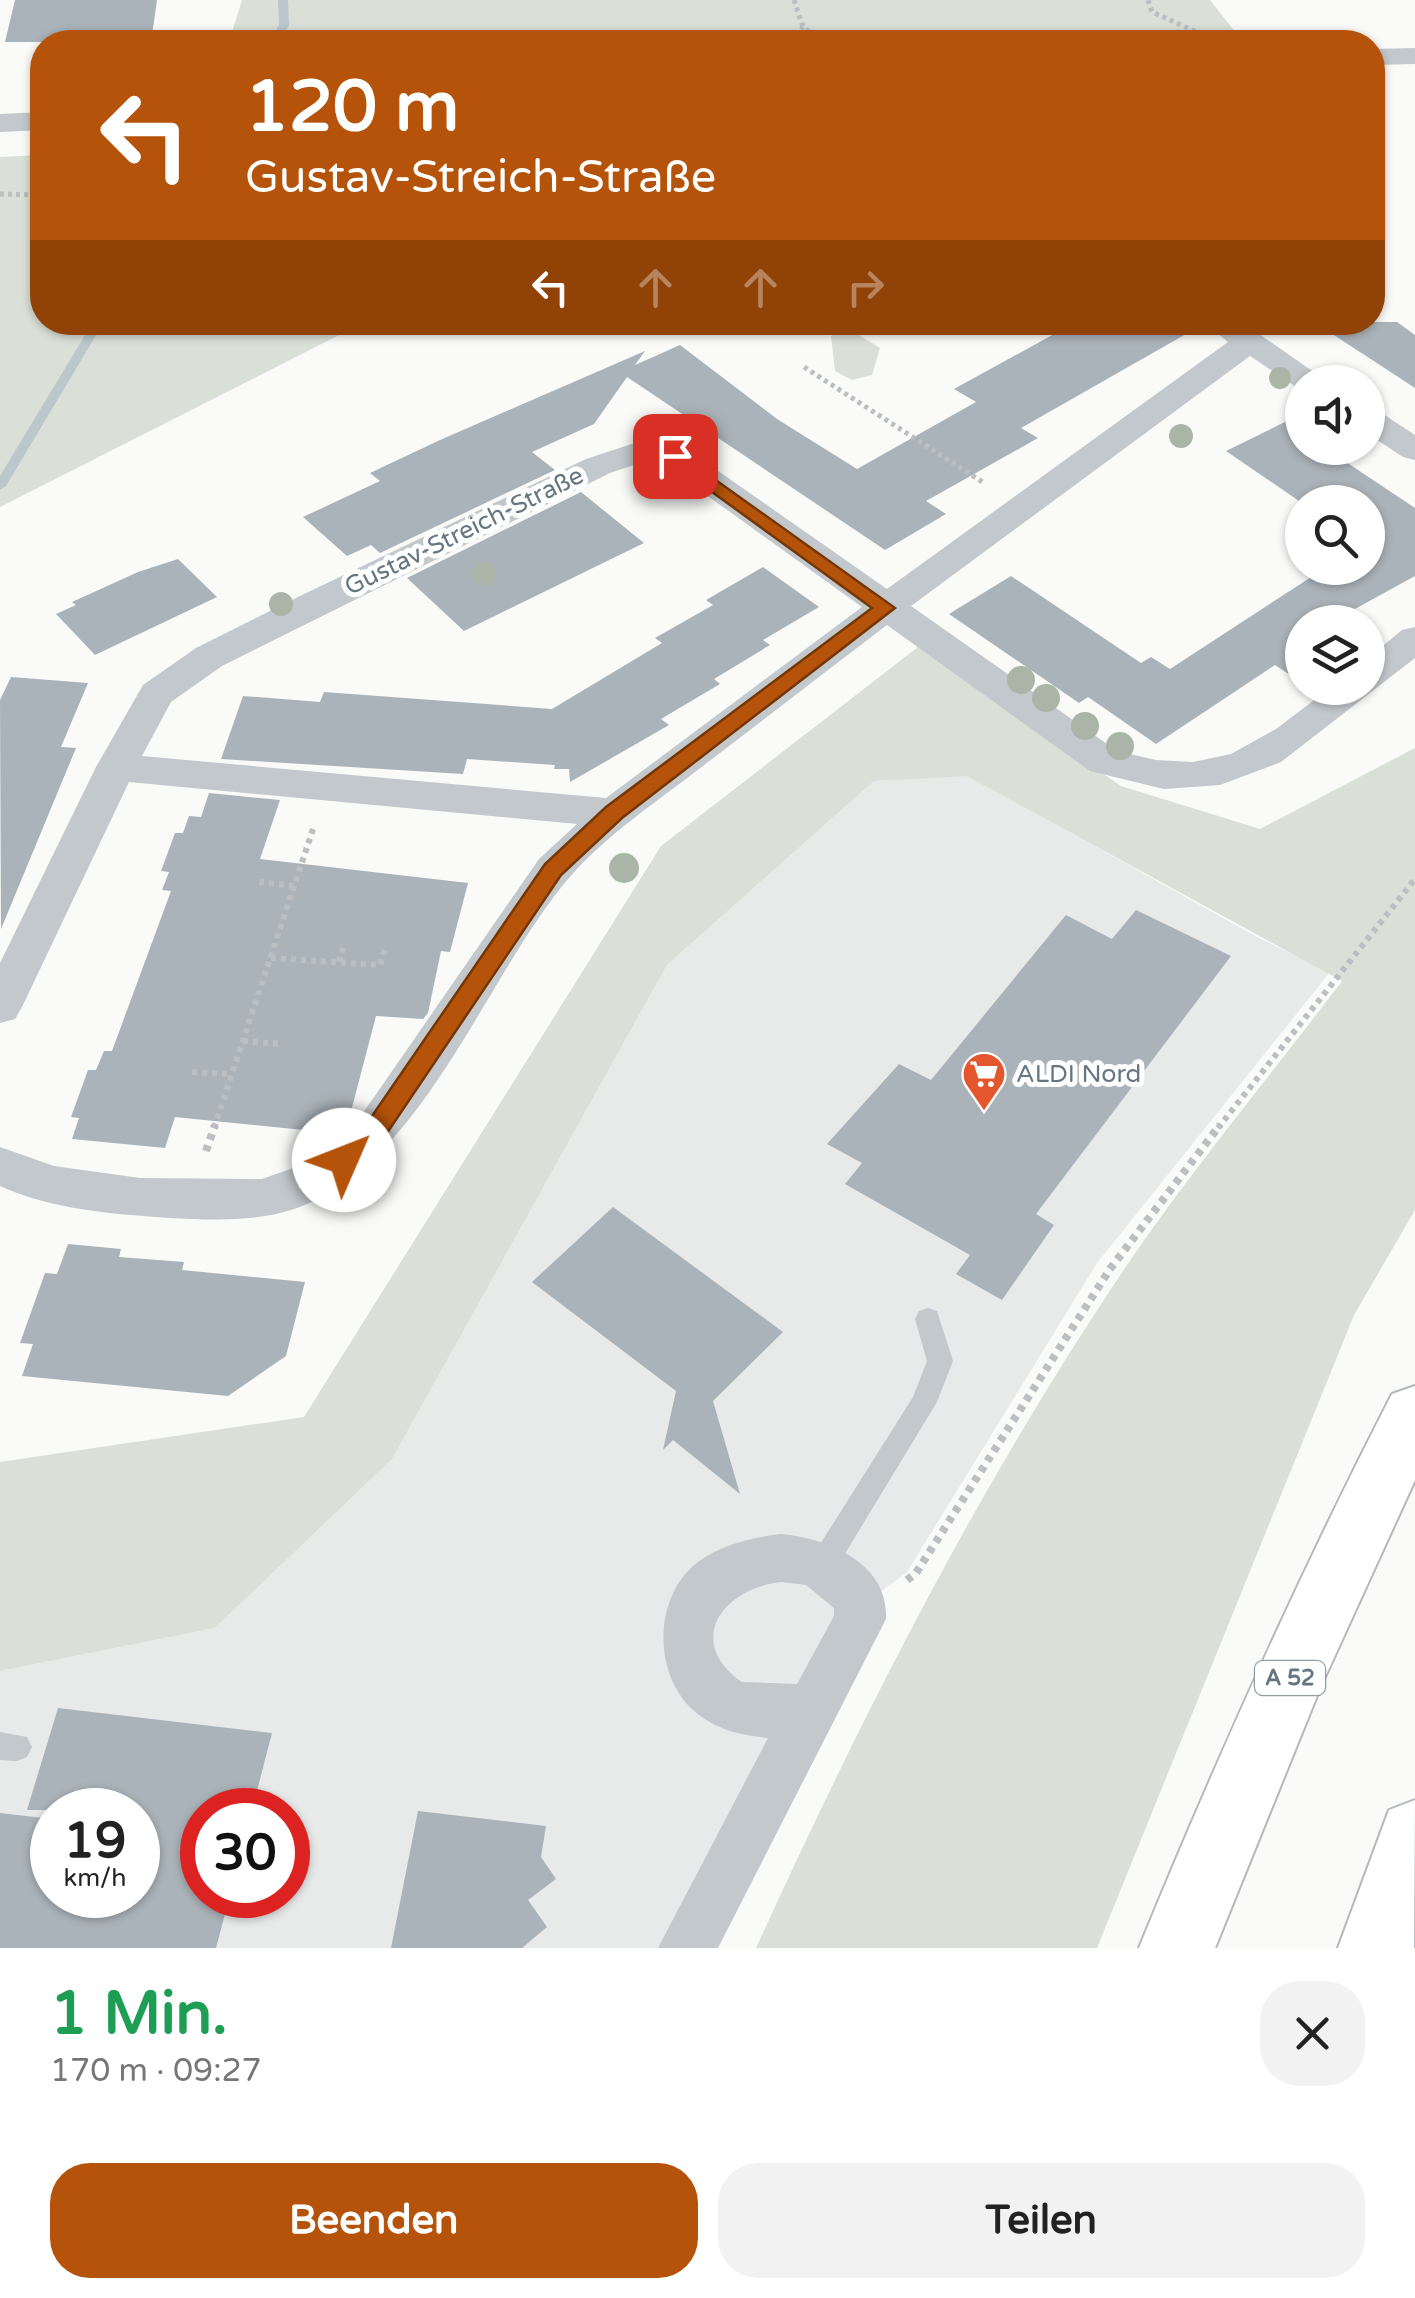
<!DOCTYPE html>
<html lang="de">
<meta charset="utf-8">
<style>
body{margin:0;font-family:"Varela Round",sans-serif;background:#f2f2f2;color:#222;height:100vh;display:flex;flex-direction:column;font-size:38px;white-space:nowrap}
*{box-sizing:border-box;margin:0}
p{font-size:32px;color:#767676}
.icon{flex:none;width:55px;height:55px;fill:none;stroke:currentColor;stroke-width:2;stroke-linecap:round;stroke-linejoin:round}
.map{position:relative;height:1948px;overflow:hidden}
.side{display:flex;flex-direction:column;background:#fff;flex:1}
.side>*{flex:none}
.hud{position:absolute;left:30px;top:30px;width:1355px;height:305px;border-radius:40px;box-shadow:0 2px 8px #0004;background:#b45309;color:#fff;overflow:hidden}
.controls{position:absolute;left:1285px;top:365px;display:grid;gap:20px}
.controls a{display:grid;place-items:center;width:100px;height:100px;border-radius:50%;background:#fff;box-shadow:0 2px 8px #0004;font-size:50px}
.speed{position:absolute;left:30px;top:1788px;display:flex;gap:20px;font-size:50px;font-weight:700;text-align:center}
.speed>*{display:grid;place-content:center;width:130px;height:130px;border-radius:50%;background:#fff;box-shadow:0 2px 8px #0004;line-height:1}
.speed small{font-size:25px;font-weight:400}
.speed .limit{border:15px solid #d22;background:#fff;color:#111}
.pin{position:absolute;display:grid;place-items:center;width:85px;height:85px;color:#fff;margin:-42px;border-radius:20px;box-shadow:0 5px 15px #0006}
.me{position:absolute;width:110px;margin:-55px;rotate:46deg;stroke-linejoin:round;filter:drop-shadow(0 0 8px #0008)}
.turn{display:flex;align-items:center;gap:35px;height:210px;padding:0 50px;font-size:45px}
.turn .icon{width:130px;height:130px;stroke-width:2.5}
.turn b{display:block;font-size:70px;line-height:85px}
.lanes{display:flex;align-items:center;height:95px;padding:0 50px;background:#0003;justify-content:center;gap:50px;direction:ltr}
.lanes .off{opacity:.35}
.round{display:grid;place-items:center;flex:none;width:105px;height:105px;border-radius:40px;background:#f2f2f2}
.headline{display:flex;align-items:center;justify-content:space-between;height:170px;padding:0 50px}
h1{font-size:60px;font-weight:700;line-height:75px;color:#1e9e55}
.action{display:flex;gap:20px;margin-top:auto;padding:20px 50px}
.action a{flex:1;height:115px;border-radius:40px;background:#b45309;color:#fff;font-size:40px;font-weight:700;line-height:115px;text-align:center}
.action a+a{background:#f2f2f2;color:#222}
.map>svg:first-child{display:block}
.built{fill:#e8e9e9;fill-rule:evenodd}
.green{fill:#dadfd7}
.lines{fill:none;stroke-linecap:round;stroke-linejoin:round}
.stream{fill:#bbc7cb;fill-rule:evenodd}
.building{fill:#aab3b9}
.highway-casing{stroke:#b4b9bd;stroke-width:4}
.path-far2{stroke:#bbbfc2;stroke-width:5;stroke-dasharray:4 4;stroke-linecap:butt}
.path-far1{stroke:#bbbfc2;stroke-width:6;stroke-dasharray:5 5;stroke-linecap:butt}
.path{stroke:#bbbfc2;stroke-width:8;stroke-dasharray:6 6;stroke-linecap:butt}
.lane{fill:#c3c8cc;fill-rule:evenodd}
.street{fill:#c3c8cc;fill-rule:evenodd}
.highway{fill:#fff;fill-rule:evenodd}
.tree{fill:#aab4a7}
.route{fill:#b45309;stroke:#753606;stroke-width:2.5}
.labels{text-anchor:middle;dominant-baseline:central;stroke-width:10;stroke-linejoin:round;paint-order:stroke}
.shield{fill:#fff;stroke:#939fa8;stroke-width:2.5}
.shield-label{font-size:22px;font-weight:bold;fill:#657683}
.street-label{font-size:25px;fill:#657683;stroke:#fff}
.poi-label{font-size:25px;fill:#657683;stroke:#fff;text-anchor:start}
</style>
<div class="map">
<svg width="1415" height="1948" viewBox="0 0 1415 1948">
<rect width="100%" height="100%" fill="#fafaf8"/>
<path class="built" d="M967,775L1257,937L1330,972L1097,1263L907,1572L848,1617L675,1948H0V1671L215,1628L392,1459L667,965L874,781ZM52,1810H138V1895H52ZM202,1810H288V1895H202Z"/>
<path class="green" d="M242,0H1210L1243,42H229Z
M42,155V322L350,323L347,331L0,507V157Z
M849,329L880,348L872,375L852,380L835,371L831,336Z
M918,647L1121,786L1260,829L1415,748V1210L1354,1315L1097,1948H756C862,1716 977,1489 1119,1277C1187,1175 1268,1079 1342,981L967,776L874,781L667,965L392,1459L215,1628L0,1671V1462L304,1417L661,846Z"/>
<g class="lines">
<path class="stream" d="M278,0H288L289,25L279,42H269L279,25Z
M93,322H104L6,486L0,490V476Z"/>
</g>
<path class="building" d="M15,0H157L151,42H5Z
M1076,322L1202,325L1021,428L1038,438L926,501L946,514L885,550L627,377L594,424L532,452L555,470L380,553L371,545L347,556L303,517L380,481L370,473L440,440L645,351L635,365L680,345L777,419L857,469L976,402L954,389Z
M1314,322H1397L1415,335V388Z
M1287,421L1302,432V448H1325L1415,508V576L1344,615L1356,622H1302V683L1275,665L1156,744L1088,697L1079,703L949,614L1011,576L1141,663L1151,657L1170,669L1325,568H1368V502L1302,503L1226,451Z
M581,492L644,543L464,631L407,578Z
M178,559L217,597L95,655L56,614L76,605L72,602L138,572Z
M763,567L819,607L763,640L770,645L714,679L720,684L661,719L669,725L570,782L569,769H554L555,765L467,759L463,774L221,759L243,696L320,702L324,692L552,709L662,643L655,638L713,605L706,600Z
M11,677L88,683L61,747L76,748L1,929L0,700Z
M209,793L280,800L260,859L468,883L450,952L441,951L428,1013L423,1019L376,1016L349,1119L333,1133L175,1117L165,1148L72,1139L79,1118L71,1117L88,1070H96L104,1051H112L171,891L162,890L169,872L161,871L175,833H183L189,816L201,817Z
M1136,910L1231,956L1036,1214L1054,1225L1002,1300L956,1274L970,1255L845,1184L862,1163L827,1144L899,1064L931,1080L1066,915L1112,939Z
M613,1207L783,1332L713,1401L740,1494L673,1440L663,1450L676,1391L532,1282Z
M68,1244L121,1249L119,1257L184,1262L182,1270L305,1282L286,1356L228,1396L22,1376L33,1344L20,1343L45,1273L57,1274Z
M58,1708L272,1733L252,1810H202V1895H230L216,1948H0V1813L52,1819V1895H138V1810H27Z
M418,1811L546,1826L541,1857L556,1879L528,1900L547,1927L522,1948H391Z"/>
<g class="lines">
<defs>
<path id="highway" d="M1415,1386V1480L1321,1686L1215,1948H1139C1216,1760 1299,1575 1392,1394Z
M1415,1800L1414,1948H1338L1389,1810Z"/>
</defs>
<use href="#highway" class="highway-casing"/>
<path class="path-far2" d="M794,0L803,27L823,42
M1148,0L1152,12L1219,42
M791,42L803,27
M0,194L42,195
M804,367L984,483"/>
<path class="path-far1" d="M259,882L294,886
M271,958L380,965L385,949
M339,962L343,948
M243,1041L281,1044
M192,1072L232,1074
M214,1128L314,826
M1218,1128L1415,879"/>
<path class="path" d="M206,1151L215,1125
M907,1580L916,1573L1110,1269L1220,1125"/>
<path class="lane" d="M928,1308L937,1311L953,1361L937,1402L832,1575L822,1579L812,1575L808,1566L812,1557L913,1397L927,1361L915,1319L919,1311Z
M0,1732L27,1737L32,1747L27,1757L17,1761L0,1760Z"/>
<path class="street" d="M1415,48V64L1372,65V49Z
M42,112V130L0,132V114Z
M1204,322H1242L1328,382H1302V390L1299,389L1250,356L911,606L1117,751L1156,760L1193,762L1231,754L1276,729L1330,688H1368V658L1402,630L1415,627V658L1281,762L1220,785L1164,789L1090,771L887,625C823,674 759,723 695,772C652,805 603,838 568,879C484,978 421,1169 291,1210C253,1222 210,1220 170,1218C114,1214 52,1210 0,1186V1147L54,1166L140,1178L262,1179L296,1167L363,1113L539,859L577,824L129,782L22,1007L15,1019L0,1023V963L96,767L143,685L196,648L300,596L586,459L659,435L671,438L887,589L1228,342ZM655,458L862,607L606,798L142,756L171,702L222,666L610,473Z
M1368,409L1380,412L1415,435V460L1403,457L1368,434Z
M781,1534C829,1538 889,1564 886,1619L718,1948H658L768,1738C746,1736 721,1731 702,1717C656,1686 651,1610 688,1571C711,1547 749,1538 781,1534ZM781,1582L806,1585L834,1608V1616L797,1684L742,1682C683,1641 724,1588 781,1582Z"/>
<use href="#highway" class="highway"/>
</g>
<g class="tree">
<circle cx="1280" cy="378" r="11"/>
<circle cx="1181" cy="436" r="12"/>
<circle cx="484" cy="574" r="12"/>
<circle cx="281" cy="604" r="12"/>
<circle cx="1021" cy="680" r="14"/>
<circle cx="1046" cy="698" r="14"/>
<circle cx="1085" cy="726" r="14"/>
<circle cx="1120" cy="746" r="14"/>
<circle cx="624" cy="868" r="15"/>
</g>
<path class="route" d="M675,451L895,608L622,818L561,875L387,1133L353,1166H336L332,1160L336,1153L370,1119L545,864L606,807L872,608L668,460V453Z"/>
<defs>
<symbol id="supermarket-pin" viewBox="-11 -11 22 30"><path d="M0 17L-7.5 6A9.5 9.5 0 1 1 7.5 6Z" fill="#e4572e" stroke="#fff"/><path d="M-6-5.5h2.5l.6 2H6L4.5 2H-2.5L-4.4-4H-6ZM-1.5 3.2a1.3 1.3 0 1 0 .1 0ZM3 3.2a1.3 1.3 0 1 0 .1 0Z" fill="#fff"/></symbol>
</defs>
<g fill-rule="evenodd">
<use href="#supermarket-pin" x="959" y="1049" width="50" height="68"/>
</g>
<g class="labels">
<rect class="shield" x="1255" y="1661" width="70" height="34" rx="8"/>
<g class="shield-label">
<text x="1290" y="1678">A 52</text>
</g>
<g class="street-label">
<text transform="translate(464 531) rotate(-26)">Gustav-Streich-Straße</text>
</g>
<g class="poi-label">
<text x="1016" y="1074">ALDI Nord</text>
</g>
</g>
</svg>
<div class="controls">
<a><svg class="icon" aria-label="sound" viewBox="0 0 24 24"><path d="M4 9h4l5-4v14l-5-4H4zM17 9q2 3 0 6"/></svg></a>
<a><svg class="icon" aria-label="search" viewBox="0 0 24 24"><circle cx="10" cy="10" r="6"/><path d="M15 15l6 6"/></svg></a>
<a><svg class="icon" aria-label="layers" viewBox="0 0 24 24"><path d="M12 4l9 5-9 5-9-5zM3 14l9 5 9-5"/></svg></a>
</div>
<div class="speed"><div>19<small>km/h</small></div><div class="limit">30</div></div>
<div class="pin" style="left:675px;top:456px;background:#d93025"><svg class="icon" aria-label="arrive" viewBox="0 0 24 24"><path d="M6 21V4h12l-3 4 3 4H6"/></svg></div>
<svg class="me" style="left:344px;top:1160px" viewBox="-20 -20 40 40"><circle r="19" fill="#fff"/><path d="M0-13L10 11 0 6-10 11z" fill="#b45309"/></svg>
<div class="hud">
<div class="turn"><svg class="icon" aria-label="left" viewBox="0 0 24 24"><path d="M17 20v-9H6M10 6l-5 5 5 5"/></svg><div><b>120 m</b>Gustav-Streich-Straße</div></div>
<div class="lanes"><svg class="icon" aria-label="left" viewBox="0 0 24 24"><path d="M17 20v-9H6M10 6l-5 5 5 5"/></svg><svg class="icon off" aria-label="ahead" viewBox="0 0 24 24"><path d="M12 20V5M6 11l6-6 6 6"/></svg><svg class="icon off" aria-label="ahead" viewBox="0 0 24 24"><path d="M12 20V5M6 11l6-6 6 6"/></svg><svg class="icon off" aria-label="right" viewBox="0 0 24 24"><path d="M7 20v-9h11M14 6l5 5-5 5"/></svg></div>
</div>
</div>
<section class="side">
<div class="headline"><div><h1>1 Min.</h1><p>170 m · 09:27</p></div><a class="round"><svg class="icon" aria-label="close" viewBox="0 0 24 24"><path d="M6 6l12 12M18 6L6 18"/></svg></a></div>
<div class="action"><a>Beenden</a><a>Teilen</a></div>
</section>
